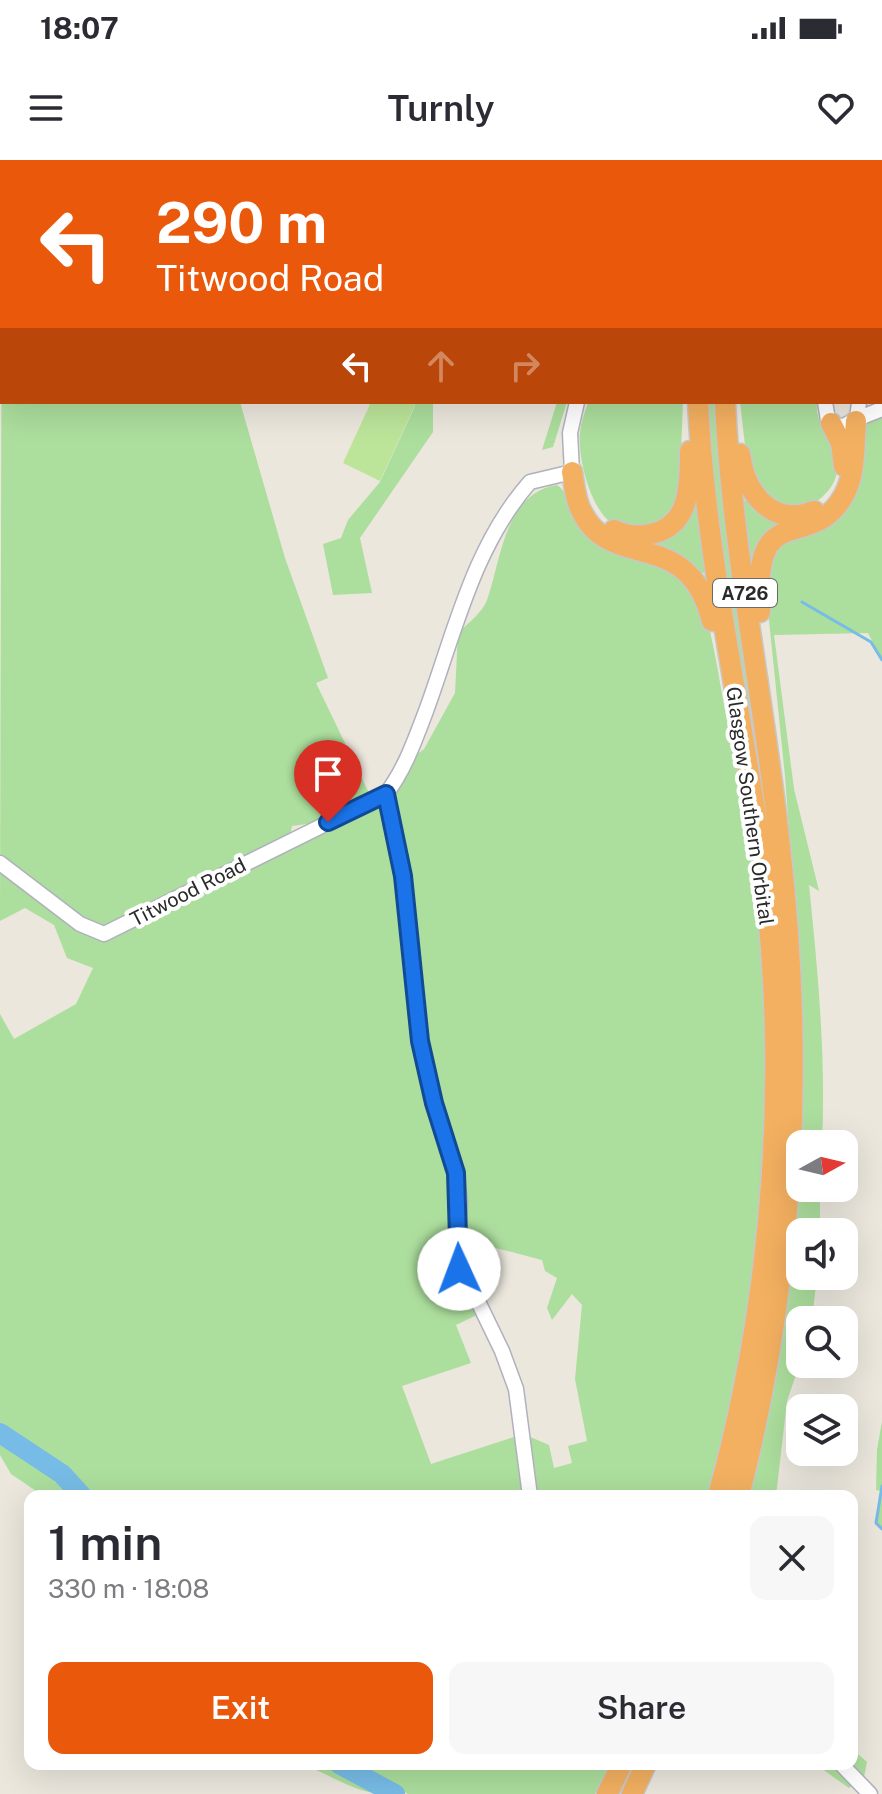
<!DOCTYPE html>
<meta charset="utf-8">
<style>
body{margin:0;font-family:"Public Sans",sans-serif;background:#f7f7f7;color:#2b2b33;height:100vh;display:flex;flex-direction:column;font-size:30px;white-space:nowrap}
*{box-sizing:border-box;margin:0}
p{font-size:26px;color:#7c7c81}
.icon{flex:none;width:44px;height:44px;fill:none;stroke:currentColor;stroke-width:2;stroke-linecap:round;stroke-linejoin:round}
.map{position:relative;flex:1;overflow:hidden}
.sheet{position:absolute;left:24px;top:1330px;width:834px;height:280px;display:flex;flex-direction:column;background:#fff;border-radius:16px;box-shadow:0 8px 32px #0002}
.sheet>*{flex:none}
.hud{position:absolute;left:0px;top:0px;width:882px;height:244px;box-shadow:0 8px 32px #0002;background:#ea580c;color:#fff;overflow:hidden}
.needle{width:52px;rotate:82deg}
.tools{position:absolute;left:786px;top:970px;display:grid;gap:16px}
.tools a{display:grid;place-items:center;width:72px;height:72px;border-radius:16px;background:#fff;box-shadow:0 8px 32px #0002;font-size:40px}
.pin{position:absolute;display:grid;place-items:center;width:68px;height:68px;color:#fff;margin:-82px -34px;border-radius:50% 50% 50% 0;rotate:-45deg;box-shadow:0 0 8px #0007}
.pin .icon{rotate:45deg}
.me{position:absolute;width:88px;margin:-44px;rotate:358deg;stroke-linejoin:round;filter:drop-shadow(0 0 6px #0008)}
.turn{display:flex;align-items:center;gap:28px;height:168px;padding:0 24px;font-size:36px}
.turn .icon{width:104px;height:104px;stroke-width:2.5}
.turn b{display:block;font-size:56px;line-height:68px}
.lanes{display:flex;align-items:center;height:76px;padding:0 24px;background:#0003;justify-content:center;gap:40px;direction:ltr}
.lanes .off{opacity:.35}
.round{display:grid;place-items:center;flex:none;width:84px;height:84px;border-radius:16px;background:#f7f7f7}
.head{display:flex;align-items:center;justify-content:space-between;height:136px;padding:0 24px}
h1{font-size:48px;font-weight:600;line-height:60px}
.cta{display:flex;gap:16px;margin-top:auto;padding:16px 24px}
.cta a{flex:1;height:92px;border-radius:16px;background:#ea580c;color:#fff;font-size:32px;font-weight:600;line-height:92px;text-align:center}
.cta a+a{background:#f7f7f7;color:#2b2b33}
.status{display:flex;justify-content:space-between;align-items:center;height:56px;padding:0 40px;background:#fff;direction:ltr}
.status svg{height:22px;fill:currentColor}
header{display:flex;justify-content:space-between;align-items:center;height:104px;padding:0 24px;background:#fff;font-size:36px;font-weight:600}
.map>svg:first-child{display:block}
.green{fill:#acde9d}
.pitch{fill:#bce59a}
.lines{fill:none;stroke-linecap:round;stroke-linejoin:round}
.stream{stroke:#77bce6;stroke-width:3}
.river{stroke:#77bce6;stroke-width:20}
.minor-casing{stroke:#b0b1bd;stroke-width:17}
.highway-casing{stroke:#c8c8c8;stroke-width:23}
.minor{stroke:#fff;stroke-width:14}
.highway{stroke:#f3b060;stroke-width:20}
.route-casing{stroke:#114b97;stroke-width:20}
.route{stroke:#1a73e8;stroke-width:14}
.labels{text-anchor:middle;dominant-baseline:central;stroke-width:8;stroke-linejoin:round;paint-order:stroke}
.shield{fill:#fff;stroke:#6a6a6a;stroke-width:2}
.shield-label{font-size:18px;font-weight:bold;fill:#2a2a2a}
.street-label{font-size:20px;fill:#2a2a2a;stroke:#fff}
</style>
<div class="status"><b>18:07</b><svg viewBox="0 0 49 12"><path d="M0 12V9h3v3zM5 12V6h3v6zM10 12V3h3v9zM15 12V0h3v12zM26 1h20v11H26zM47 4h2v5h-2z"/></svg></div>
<header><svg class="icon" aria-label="menu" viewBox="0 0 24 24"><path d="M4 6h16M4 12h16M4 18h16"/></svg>Turnly<svg class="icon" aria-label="heart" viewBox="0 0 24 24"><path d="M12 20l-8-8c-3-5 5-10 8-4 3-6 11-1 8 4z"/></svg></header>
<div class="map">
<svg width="882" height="1634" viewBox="0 0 882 1634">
<rect width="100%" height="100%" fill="#ebe7dd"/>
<path class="green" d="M225,0H556L559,2H229Z
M2,7V242H240L285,398L328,518L316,523L370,635L314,663L292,666L290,677L381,643L391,670L415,869L429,872L394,636L412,598L424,589L455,533L458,473C467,464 483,452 487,440C501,401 504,333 557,325C571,335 575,357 589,368C624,394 669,394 697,432C709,450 720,524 725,550C770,749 779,956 747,1158C738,1218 723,1277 709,1336H535L528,1276L549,1285L554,1308L572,1303L568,1286L587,1281L575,1219L582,1145L572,1134L552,1160L547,1148L557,1118L545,1111L542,1100L477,1083L470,1098H458L483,1152L456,1165L471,1203L402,1226L431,1304L520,1275L524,1336L42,1335L11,1314L0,1295V854L14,879L76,844L93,808L67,798L54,765L25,748L0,761Z
M413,242H433V272L360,378L372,433L333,435L323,384L341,378L348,360L380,322L415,246Z
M557,242H567L553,287L542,290Z
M588,242H683L679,342L655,368C646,368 633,371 624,369C593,364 577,299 580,272C581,262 585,252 588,242Z
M705,242H716C718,377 751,512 768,645C799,877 789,1109 732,1336H726C779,1119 793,920 769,698C760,614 741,531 729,447C718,379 711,311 705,242Z
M740,242H817C813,274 861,303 821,338C806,351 786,345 768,338L748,311Z
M882,254V500L868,473L774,475L794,629L819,731L809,725C818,812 826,897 822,984H800V1028H820V1072H800V1116H817L812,1160H800V1203L787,1241L776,1336H746L802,851L785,616L766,431L776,387L831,357L862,264Z
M696,331L706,411L702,414L689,400L649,384L675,374Z
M743,341H747L769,361L788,360C768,369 755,387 750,409Z
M882,1261V1369L876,1363L881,1331L876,1330L877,1290Z
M852,1589L867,1602L864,1617L849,1628L815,1604H852Z
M303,1604H330L386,1634C357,1634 330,1615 303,1604Z
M355,1604H610L595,1634H408Z"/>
<path class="pitch" d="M371,242H407L415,245L380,321L343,303Z"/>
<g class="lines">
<path class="stream" d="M802,442L871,482L882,500
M882,1326L876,1363L882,1369"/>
<path class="river" d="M0,1273L62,1314L82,1336
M339,1604L395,1634"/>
<defs>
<path id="minor" d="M257,0L261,2
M571,0L573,2
M825,242L828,260L841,267L857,259L859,242
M857,259L882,249
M386,634L403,716L420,881L434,943L456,1013L460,1041L457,1098L502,1191L516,1229L530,1336
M0,703L80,764L104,774L386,634C405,609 415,580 426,551C455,472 473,387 530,322L572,312L570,273L577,242
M841,1604L870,1634"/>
<path id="highway" d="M707,2L708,0
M733,2V0
M698,242C705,391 739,537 760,684C790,900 776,1126 718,1336
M725,242C732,391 764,538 780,687C805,905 794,1123 739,1336
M831,263L841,283L844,306
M740,294C745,332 771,368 814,351
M572,312C574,323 575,337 580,348C610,416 687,362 712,461
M614,370C625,375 638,377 651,374C691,366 690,324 690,291
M760,452C752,333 810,396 844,335C856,313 854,285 856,261
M607,1634L622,1604
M632,1634L646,1604"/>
</defs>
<use href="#minor" class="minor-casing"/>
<use href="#highway" class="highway-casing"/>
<use href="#minor" class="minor"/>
<use href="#highway" class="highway"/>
</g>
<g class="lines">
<defs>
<path id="route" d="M328,662L386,634L403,716L420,881L434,943L456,1013L459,1109"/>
</defs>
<use href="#route" class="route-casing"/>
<use href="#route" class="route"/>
</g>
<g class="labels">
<rect class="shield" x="713" y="419" width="64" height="28" rx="6"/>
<g class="shield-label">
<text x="745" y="433">A726</text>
</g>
<g class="street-label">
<text transform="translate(750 646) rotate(82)">Glasgow Southern Orbital</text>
<text transform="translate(188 732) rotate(-27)">Titwood Road</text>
</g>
</g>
</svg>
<div class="tools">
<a><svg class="needle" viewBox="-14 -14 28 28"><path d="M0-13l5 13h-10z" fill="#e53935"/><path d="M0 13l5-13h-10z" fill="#7c7c81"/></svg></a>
<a><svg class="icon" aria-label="sound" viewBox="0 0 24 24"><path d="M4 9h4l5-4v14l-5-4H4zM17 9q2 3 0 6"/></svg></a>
<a><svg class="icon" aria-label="search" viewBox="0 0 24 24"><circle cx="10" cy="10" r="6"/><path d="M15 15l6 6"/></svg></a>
<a><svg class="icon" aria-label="layers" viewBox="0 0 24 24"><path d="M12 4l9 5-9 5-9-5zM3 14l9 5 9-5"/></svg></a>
</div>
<div class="pin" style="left:328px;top:662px;background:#d93025"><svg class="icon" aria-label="arrive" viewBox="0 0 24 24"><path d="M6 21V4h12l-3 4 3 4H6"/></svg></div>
<svg class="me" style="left:459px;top:1109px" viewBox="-20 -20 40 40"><circle r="19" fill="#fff"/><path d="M0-13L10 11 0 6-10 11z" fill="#1a73e8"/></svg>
<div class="hud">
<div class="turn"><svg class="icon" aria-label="left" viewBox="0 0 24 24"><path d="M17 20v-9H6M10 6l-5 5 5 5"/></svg><div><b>290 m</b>Titwood Road</div></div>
<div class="lanes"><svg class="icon" aria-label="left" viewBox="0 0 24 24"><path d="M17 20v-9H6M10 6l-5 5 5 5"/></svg><svg class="icon off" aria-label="ahead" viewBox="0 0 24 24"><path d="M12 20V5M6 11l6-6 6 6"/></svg><svg class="icon off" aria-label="right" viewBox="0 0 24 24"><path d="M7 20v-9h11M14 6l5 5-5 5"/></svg></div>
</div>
<section class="sheet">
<div class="head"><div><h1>1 min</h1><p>330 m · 18:08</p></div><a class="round"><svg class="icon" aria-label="close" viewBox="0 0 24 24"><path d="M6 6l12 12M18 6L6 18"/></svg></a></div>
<div class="cta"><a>Exit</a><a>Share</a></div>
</section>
</div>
